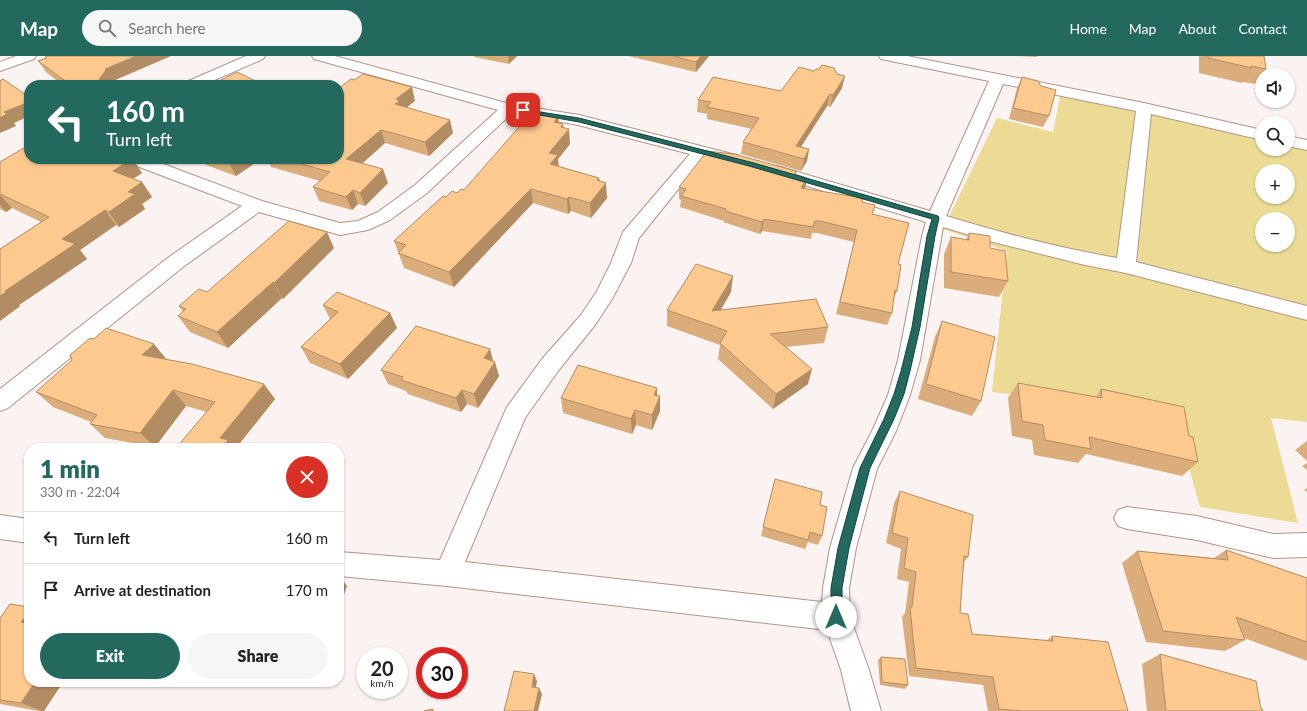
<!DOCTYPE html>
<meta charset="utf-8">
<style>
body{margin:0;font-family:Lato,sans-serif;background:#f6f6f6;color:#222;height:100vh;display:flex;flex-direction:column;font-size:15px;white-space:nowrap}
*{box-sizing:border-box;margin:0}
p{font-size:13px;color:#767676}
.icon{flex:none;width:22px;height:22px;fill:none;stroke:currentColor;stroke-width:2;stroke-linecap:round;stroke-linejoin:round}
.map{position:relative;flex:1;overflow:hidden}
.panel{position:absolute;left:24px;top:387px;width:320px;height:244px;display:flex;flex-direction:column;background:#fff;border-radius:16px;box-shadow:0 1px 3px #0004}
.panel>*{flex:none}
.top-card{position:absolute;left:24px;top:24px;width:320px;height:84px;border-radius:16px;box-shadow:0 1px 3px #0004;background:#23695e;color:#fff;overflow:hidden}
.tools{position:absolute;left:1255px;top:12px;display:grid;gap:8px}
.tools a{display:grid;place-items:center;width:40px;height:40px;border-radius:50%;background:#fff;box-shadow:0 1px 3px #0004;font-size:20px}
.speed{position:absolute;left:356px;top:591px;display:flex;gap:8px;font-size:20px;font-weight:700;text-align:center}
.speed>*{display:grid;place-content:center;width:52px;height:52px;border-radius:50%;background:#fff;box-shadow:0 1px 3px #0004;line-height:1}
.speed small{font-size:10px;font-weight:400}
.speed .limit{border:6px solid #d22;background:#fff;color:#111}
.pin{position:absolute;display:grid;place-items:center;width:34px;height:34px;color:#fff;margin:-17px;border-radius:8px;box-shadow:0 2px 6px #0006}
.me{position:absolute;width:44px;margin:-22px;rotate:0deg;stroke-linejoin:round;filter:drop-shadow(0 0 3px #0008)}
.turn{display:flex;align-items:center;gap:14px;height:84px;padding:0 16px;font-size:18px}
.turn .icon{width:52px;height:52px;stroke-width:2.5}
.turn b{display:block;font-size:28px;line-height:34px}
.round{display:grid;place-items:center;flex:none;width:42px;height:42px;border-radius:21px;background:#f6f6f6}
.head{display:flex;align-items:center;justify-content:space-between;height:68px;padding:0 16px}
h1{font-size:24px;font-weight:800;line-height:30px;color:#23695e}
.action{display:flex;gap:8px;margin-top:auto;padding:8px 16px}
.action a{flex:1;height:46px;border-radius:24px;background:#23695e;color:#fff;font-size:16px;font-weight:800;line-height:46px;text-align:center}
.action a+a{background:#f6f6f6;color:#222}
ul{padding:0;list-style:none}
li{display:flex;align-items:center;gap:12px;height:52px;padding:0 16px;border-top:1px solid #e0e0e0}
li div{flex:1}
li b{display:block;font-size:15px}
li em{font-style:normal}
header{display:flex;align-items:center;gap:24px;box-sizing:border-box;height:56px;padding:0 20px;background:#23695e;color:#fff}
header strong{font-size:19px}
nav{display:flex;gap:22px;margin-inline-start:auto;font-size:14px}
.search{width:280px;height:36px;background:#f6f6f6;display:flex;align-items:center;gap:10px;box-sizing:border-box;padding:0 14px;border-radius:22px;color:#767676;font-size:15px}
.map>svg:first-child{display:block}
.green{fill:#ecdb94;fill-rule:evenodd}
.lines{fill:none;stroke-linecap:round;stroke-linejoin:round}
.minor-casing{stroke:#b29489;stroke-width:2}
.minor{fill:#fff;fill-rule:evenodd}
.wall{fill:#daad7b}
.shaded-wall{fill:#b28d64}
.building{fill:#fec98f;stroke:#b28d64}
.route{fill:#23695e;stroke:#17443d}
</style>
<header>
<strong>Map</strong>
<div class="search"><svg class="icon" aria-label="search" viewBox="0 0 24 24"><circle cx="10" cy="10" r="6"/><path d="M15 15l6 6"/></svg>Search here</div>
<nav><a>Home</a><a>Map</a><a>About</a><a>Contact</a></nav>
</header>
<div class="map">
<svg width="1307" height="655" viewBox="0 0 1307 655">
<rect width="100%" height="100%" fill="#faf3f1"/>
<path class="green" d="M1061,36L1262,79V93H1288V85L1307,89V366L1271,362L1298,467L1200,451L1174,359L992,336L1007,195L943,173L997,62L1053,76ZM1262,115H1288V141H1262ZM1262,163H1288V189H1262Z"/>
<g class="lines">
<defs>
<path id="minor" d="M16,0H36L34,3L0,15V6Z
M246,0H265L263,3L203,29H184L186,26Z
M312,0H335L510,48L579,59L740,100L742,104L740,108L734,109L704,101L639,182L631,207L612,243L595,269L558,315L525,362L465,506L822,546L823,532L830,492L853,412L873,373L888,339L898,304L922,180L926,166L771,119L769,115L771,111L777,110L930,155L989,25L886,4L881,3L879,0H907L1144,47L1262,74V84L1151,58L1136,206L1307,250V264L1126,217L1085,209L993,186L943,171L920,304L910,339L896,375L877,413L856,492L849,532L850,561L869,614L881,655H851L841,614L827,574L447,530L339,520V496L440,504L507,351L542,303L581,259L597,235L611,207L623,176L690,98L578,69L512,57L427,137L390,164L368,174L340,179L259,156L183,211L8,352L0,355V333L169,201L242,150L129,107L127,103H150L262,145L340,167L358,165L378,156L415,129L498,54L314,3ZM1003,28L1136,55L1117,202C1059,192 1002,177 946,160Z
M1288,80L1307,84V94L1288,90Z
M1127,451L1197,460L1273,478L1307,477V501L1273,502L1197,484L1127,473L1118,470L1114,462L1118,454Z
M0,459L29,463V487L0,483Z"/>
</defs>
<use href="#minor" class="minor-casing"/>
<use href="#minor" class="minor"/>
</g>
<path class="wall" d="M45,0L113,25L114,26L112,29H63L47,17L38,5L46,2Z
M474,0H517L509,8L474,1Z
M628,0H709L696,16Z
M1015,0H1037V1Z
M1199,0H1264L1266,13L1255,28L1243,26L1242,27L1199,17Z
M819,13L842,32L830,51L827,50L801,91L809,93L807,105L801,115L741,98L743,86L752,73L707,63V58L697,56L698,44L781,35L814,15Z
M1022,21L1049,60L1043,71L1009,63L1017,32Z
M415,45L406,51L453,77L429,100L385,87L362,108L388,127L365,150L358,148L352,154L319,145L313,131L320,125L271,111L268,103H339Z
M558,61L559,67L563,68V72L570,88L558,103L559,111L599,122L600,125L607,142L591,162L571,155L568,158L533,147L454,231L404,212L394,185L446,141L464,134Z
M202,103H261L236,120L206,109Z
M0,106L142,117L133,123L142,126L152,141L142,148L145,153L119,171L116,169L80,194L87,203L19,249L20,250L0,265V193L41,166L12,152L6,156L0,153Z
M796,115V119L807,122L805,133L862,146L872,158L898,208L897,235L893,245L892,257L887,269L836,258L854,186L817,177H812L811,183L762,175L760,178L723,166L724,165L680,151L681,144L679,143V131Z
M969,177L1008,225L999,241L944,232V198L951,181L966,184Z
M334,192L283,243L282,242L228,292L190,276L178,260L183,256L179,250L207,236Z
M731,236L720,254L828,271L824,287L786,291L808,328L773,353L718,303L720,289L667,270V254Z
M323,249L390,257L397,272L348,323L310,307L301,291L330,263Z
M942,265L981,345L972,360L918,343L935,281Z
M167,303L275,343L236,392H176L207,356L186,350L155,391L105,382L90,368L91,366L53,351L36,336Z
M493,305L499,320L478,352L467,348L461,356L408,338L406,335L388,328L381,314Z
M1018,327L1096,341L1101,333L1189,380L1198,406L1182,420L1086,398L1078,407L1034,399L1032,384L1012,380L1008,342Z
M657,340H660V355L652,374L636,369L632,378L563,357L561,342Z
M1307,385V405L1295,394Z
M1307,407V414L1302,410Z
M775,423L820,449L822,480L818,489L808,486L805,493L761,480Z
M1307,432V436L1304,434Z
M900,435L968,501L964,506L960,557L972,578L1046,585L1052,580L1128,655H988L983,629L909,620L902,561L905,557L909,526L897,523L901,493L886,487L894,447Z
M1226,494L1307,522V605L1244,582L1245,584L1225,595L1146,586L1122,507L1137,495L1214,502Z
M0,561L29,626H63L44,655H39L0,648Z
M1160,598L1261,653L1263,655H1147L1142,608Z
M881,601L908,629L905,633L880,629L878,604Z"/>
<path class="shaded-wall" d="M136,0H171L113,25L114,26L112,29H95L105,13Z
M508,0H517L509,8Z
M701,0H709L696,16V6Z
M845,20L842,32L830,51L833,39Z
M412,31L415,45L403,54L395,48L396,43Z
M830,38L827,50L795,100L796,90Z
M29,46V60L14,67L16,70L0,77V62L4,56Z
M558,61L560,76L554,66Z
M450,64L453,77L429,100L425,86Z
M563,68L564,79L569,73L570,88L558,103L559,114L550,108L549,97L561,71Z
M381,74L385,87L351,117L346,103Z
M809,93L807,105L801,115L804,103Z
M131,103H133L142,117L123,129L113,115Z
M235,103H261L236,120L229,107Z
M383,113L388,127L365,150L360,137Z
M599,122L600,134L606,127L607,142L591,162L590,147L597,124Z
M807,122L805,133L801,132Z
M142,126L152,141L142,148L145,153L119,171L109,156L128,136Z
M531,133L533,147L454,231L449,216Z
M353,134L358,148L352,154L346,141Z
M0,139L12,152L6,156L0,149Z
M569,141L571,155L568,158L567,143Z
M105,154L116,169L80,194L87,203L19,249L20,250L0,265V240L5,235L62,183Z
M764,163L762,175L760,178L762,166Z
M327,176L334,192L283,243L274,227Z
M733,220L731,236L711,271L712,255Z
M273,226L282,242L228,292L217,276Z
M390,257L397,272L348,323L340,308Z
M154,288L167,304L142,299Z
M490,293L494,308L495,306L499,320L478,352L474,338L484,302Z
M812,313L808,328L773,353L776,338Z
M264,328L275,343L236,392H222L220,382Z
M657,332V347L654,339Z
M173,334L186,350L155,391L140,377Z
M462,334L467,348L461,356L456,342Z
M660,340V355L652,374V359Z
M635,354L636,369L632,378L631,363Z
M344,526L347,530L339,553V539Z
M29,556V570L21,566Z
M534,618L537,625L535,637L532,631Z
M35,626H63L44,655H42L21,647Z
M539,632L542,638L538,655H534Z"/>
<path class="building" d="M45,0H136L105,13L106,14L95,29H71L38,5L47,2Z
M673,0H701L696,6Z
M1208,0H1264L1266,13L1251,10L1252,12L1208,2Z
M822,9L834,12L837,18L845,20L833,39L830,38L796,90L809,93L804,103L743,86L759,62L707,51L711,46L698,44L713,21L781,35L799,11L814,15L816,13H819Z
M237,16L264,29H211Z
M363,18L412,31L396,43L400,45L395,48L450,64L425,86L381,74L346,103L383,113L360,137L353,134L346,141L313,131L330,116L284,103H339V32L351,23L354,24Z
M1022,21L1038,25L1041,30L1056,34L1049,60L1013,52Z
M3,23L29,41V46L4,56L7,58L0,62V25Z
M532,56L558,61L554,66L563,68L561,71L569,73L549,97L558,99L550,108L599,122L597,124L606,127L590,147L569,141L567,143L531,133L449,216L398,197L406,189L394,185L443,140L446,141L452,135L457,137L461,133L464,134Z
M29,89V103H131L113,115L142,126L128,136L135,138L109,156L105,154L62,183L75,188L5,235L6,236L0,240V193L49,161L0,138V106Z
M707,95L734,98L796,115L795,118L807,122L801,132L863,142L862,146L875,149L872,158L909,167L898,208L901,209L897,235L895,234L892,257L840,246L857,174L820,165H815L813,171L764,163L762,166L725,155L726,153L681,140L686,133L679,131Z
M216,103H235L229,107Z
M289,165L327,176L274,227L273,226L217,276L178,260L186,253L179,250L199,233L207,236Z
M969,177L990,180V192L1005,195L1008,225L951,216V181L969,184Z
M696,208L733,220L712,255L816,243L828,271L770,278L812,313L776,338L720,287L727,275L667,254Z
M337,236L390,257L340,308L301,291L338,256L323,249Z
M942,265L995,281L981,345L926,328Z
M416,270L490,293L484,302L495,306L474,338L462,334L456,342L401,324L403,321L381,314Z
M106,272L154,288L142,299L192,308L264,328L220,382L228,384L222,392H176L215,346L173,334L140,377L90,368L97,359L36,336L72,304L70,299L90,282L94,283Z
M578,309L657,332L654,339L660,340L652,359L635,354L631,363L561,342Z
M1018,327L1102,342L1101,333L1184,351L1189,380L1193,381L1198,406L1089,381L1091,393L1045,384L1043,369L1022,365Z
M775,423L822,436L820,449L827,451L822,480L810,476L808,484L763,471Z
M900,435L973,459L968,501L964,500L960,557L968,558L972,578L1053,585L1052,580L1108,586L1128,655H1022L999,653L993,621L916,612L910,551H912L916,516L904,512L908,482L892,477Z
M1226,494L1307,522V586L1236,561L1245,584L1163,575L1137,495L1228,504Z
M339,525L344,526L339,539Z
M10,548L29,551V556L21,566L29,568V626H35L21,647L0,644V561H1Z
M1160,598L1256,625L1261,653H1262L1263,655H1166Z
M881,601L905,603L908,629L882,626Z
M514,615L534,618L532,631L539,632L534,655H504Z
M433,653V655H424Z"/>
<path class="route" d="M521,53L579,62L754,107L938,160L939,162L935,180L920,271L910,315L904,338L894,363L870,412L849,492L842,532V561L841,565L836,567L832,565L831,561V532L838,492L860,412L884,363L894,338L901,315L912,271L927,180L932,163L749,110L579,66L523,56L520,54Z"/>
</svg>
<div class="tools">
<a><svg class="icon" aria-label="sound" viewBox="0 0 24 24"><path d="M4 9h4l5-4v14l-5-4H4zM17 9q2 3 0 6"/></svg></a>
<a><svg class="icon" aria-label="search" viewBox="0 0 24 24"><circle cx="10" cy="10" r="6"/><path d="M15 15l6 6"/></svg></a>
<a>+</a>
<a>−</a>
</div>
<div class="speed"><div>20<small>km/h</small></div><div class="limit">30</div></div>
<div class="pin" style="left:523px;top:54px;background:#d93025"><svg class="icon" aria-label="arrive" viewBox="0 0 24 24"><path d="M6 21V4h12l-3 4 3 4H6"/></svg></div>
<svg class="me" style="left:836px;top:561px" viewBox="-20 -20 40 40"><circle r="19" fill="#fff"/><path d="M0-13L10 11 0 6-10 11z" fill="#23695e"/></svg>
<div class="top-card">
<div class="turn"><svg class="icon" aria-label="left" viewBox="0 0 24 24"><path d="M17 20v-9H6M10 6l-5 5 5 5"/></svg><div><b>160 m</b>Turn left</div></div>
</div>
<section class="panel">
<div class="head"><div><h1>1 min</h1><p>330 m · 22:04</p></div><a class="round" style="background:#d93025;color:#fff"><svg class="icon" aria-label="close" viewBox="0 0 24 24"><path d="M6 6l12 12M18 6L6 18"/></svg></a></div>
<ul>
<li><svg class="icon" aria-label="left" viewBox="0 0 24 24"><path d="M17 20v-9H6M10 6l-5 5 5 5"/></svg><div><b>Turn left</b></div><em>160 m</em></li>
<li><svg class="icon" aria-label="arrive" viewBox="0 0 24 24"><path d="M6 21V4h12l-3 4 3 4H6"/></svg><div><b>Arrive at destination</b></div><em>170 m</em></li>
</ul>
<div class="action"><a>Exit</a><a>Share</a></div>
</section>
</div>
